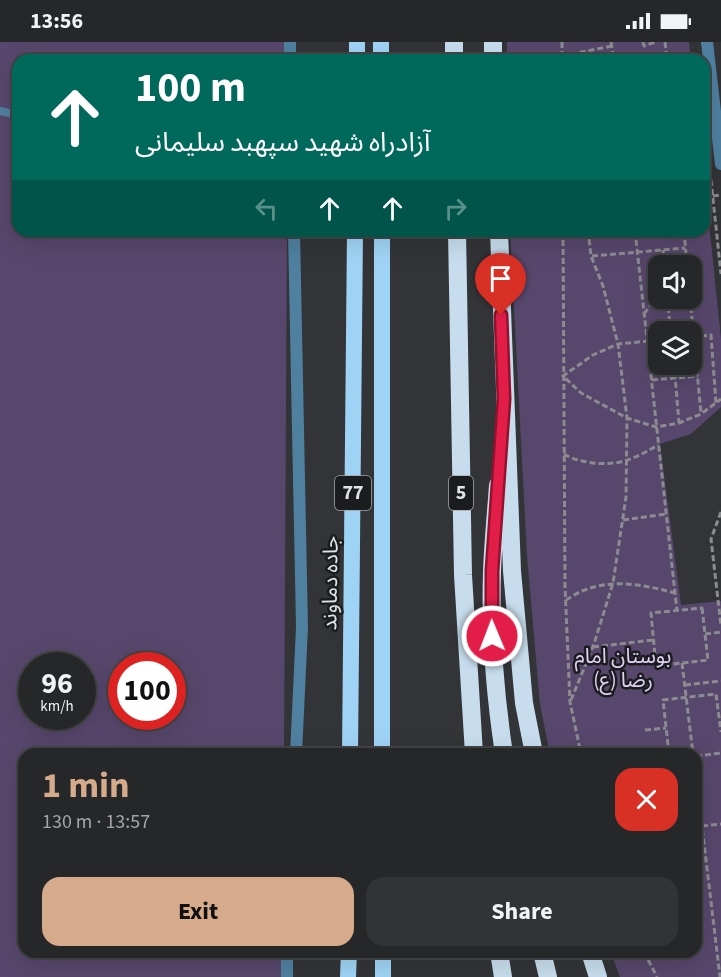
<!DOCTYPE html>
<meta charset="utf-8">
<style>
body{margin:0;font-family:"Source Sans 3","Noto Sans Arabic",sans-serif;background:#323335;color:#f1f3f6;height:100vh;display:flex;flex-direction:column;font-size:22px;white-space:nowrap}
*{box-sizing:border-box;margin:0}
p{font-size:20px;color:#a4a5a8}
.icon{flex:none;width:33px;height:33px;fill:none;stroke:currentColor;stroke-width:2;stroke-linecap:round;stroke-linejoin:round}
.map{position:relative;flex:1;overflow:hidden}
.panel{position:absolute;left:18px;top:706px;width:684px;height:210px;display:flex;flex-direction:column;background:#262729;border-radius:18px;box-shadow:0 6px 24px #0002,0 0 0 2px #424446}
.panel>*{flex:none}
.hud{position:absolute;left:12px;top:12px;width:698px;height:183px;border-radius:18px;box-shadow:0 6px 24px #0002,0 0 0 2px #424446;background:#00695c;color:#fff;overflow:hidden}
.tools{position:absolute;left:648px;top:213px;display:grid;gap:12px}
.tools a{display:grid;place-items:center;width:54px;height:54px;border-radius:12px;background:#262729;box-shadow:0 6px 24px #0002,0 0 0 2px #424446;font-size:30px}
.speed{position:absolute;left:18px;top:610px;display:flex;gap:12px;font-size:30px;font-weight:700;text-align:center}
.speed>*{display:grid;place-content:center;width:78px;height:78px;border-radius:50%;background:#262729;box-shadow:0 6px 24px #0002,0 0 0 2px #424446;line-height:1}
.speed small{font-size:15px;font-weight:400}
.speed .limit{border:9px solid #d22;background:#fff;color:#111}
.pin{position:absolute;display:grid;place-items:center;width:51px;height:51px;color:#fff;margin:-62px -26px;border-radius:50% 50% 50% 0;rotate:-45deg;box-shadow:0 0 6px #0007}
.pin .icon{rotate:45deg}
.me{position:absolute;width:66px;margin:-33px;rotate:359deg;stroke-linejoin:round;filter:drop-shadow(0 0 4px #0008)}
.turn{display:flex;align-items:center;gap:21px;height:126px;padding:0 24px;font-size:27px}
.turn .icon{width:78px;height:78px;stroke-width:2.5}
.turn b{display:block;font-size:42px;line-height:51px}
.lanes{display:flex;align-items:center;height:57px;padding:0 24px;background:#0003;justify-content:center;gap:30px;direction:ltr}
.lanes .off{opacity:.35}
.round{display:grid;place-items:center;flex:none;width:63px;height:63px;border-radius:18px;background:#323335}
.summary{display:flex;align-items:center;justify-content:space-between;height:102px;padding:0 24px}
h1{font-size:36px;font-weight:700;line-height:45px;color:#d6ab8b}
.cta{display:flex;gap:12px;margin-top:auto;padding:12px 24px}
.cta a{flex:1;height:69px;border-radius:18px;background:#d6ab8b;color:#111;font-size:24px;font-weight:700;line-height:69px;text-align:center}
.cta a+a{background:#323335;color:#f1f3f6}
.status{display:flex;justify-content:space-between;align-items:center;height:42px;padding:0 30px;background:#262729;direction:ltr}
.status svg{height:16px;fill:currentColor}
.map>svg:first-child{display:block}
.green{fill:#57476c;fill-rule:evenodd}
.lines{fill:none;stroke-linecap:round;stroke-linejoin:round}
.path{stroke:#8b8c8f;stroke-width:3;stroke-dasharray:6 3;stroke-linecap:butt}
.service{stroke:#4f80a0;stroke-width:8}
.minor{stroke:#4f80a0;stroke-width:12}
.trunk{stroke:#9fd3f5;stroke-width:16}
.motorway{stroke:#c7dded;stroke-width:18}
.route-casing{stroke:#92132f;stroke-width:15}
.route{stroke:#e11d48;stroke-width:10}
.labels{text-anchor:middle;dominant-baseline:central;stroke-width:5;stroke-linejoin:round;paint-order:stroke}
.shield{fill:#1b1c1d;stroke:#a6a7a8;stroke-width:1.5}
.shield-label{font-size:20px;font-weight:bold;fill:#e1e2e4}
.street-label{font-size:21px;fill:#e1e2e4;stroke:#1b1c1d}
.park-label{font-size:21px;fill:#e0d1f6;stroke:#1b1c1d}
</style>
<div class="status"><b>13:56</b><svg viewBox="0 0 49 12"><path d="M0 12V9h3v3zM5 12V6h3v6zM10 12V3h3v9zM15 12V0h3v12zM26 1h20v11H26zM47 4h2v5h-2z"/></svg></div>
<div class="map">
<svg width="721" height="935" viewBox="0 0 721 935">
<rect width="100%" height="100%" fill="#323437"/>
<path class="green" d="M0,0H288V18H18V189H287L284,712H24V910L283,911V935H0ZM32,624H82V675H32ZM122,624H172V675H122Z
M507,0H689L691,18H507Z
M704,132L721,297V365L691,392L660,402L681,563L721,559V935H620L611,911L696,910V712H550L540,663L527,514L510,189H704ZM658,224H692V256H658ZM658,290H692V322H658Z"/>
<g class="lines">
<path class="path" d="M562,0V18
M611,0L614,18
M643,0L644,4L655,0
M665,0L667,18
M562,14L612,4
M617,18L666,12
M710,129L721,232
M704,155L721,153
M563,189L565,544L570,660L581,712
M635,189L677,569
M684,189L687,224
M663,208L664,224
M592,214L685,206
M667,256L671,290
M690,256L701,371
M644,272L658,253
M692,295L711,293L716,361
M658,298L618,302L593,313L563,334L581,351L627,376L656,385L679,381L701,372L721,357
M674,322L679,381
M652,338L698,334
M564,412C572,417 578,418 587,420C616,425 633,418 658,403
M721,470L711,497L721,584
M623,478L666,472
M566,558C571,555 577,551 582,549C613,536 644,543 675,551
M702,566L708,618L656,624L651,571Z
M705,592L721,590
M593,605L653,598
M682,621L693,712
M685,643L721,639
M571,658L594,602L613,541L626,455L627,376L618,302L603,244L591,214L588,189
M645,688L666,686
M669,712L663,658L716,652L721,690
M696,714L721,711
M696,734L720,935
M702,784L721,782
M644,910L657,935"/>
<path class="service" d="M0,69L18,73"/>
<path class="minor" d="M290,0V18
M707,0L721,122
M294,189L302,585L296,712
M287,935V910"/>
<path class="trunk" d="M357,0V18
M381,0V18
M382,189V712
M350,712L355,189
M348,935L349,910
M383,935V910"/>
<path class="motorway" d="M454,0V18
M493,0V18
M457,189L463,533L474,712
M499,189L512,529L524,661L534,712
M498,443C496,472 493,501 492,530C490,591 495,652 504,712
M499,910L503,935
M542,910L548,935
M590,910L598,935"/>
</g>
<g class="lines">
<defs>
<path id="route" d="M492,594V529L504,357L501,273"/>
</defs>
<use href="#route" class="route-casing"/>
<use href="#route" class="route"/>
</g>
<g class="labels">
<g class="shield">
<rect x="335" y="434" width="36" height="34" rx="4.5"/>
<rect x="449" y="434" width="24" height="34" rx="4.5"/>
</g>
<g class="shield-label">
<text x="353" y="451">77</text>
<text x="461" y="451">5</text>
</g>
<g class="street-label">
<text transform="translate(330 541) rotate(-89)">جاده دماوند</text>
</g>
<g class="park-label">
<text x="623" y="614">بوستان امام<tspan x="623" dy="24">رضا (ع)</tspan></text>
</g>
</g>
</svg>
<div class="tools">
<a><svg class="icon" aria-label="sound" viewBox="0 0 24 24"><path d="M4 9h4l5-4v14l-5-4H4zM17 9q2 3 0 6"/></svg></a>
<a><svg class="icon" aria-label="layers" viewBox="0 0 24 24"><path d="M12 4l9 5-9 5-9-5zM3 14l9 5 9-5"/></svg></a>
</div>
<div class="speed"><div>96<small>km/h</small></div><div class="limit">100</div></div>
<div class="pin" style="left:501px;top:273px;background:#d93025"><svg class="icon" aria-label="arrive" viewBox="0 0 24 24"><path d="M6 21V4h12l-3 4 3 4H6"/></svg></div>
<svg class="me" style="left:492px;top:594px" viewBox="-20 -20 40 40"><circle r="17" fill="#e11d48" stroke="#fff" stroke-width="3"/><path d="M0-11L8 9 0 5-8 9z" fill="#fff"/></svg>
<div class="hud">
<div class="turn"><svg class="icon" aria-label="ahead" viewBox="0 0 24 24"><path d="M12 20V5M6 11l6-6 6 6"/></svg><div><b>100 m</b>آزادراه شهید سپهبد سلیمانی</div></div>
<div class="lanes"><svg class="icon off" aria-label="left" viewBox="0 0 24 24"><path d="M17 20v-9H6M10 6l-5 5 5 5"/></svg><svg class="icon" aria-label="ahead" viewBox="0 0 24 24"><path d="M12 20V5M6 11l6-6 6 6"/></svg><svg class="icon" aria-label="ahead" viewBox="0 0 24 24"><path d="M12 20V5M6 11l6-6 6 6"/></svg><svg class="icon off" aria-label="right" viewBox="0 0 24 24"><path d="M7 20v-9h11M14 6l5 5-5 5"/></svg></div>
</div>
<section class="panel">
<div class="summary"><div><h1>1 min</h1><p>130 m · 13:57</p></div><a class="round" style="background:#d93025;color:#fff"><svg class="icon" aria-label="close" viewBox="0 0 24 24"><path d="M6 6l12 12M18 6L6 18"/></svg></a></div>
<div class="cta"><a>Exit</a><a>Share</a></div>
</section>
</div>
